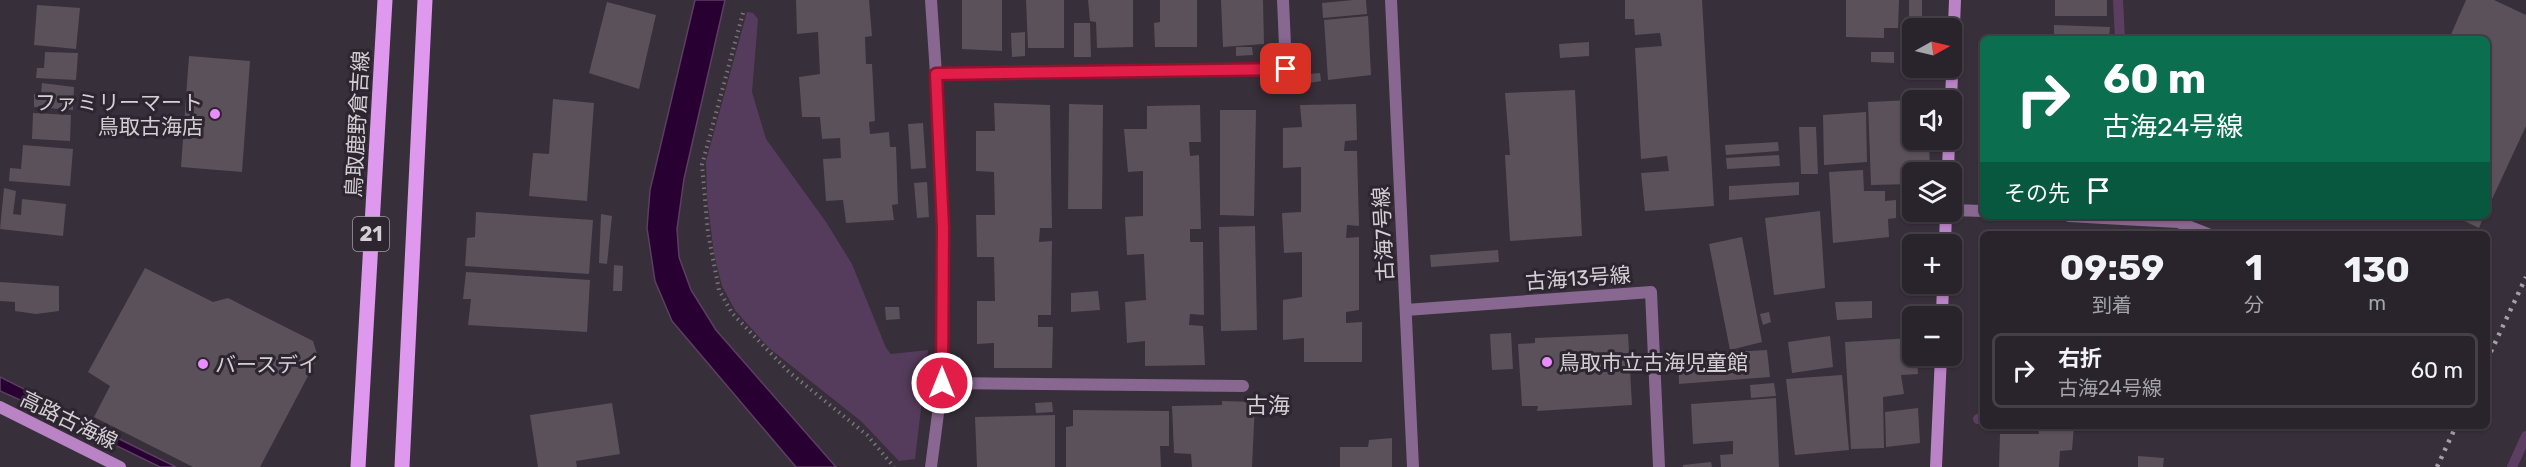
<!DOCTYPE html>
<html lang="ja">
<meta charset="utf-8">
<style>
body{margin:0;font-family:Rubik,"Noto Sans JP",sans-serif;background:#312b33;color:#f1f3f6;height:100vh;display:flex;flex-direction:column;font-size:22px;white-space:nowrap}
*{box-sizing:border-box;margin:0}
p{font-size:20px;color:#a5a4a9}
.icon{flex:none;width:33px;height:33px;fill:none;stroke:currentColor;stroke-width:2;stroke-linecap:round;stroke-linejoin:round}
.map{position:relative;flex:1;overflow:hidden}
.drawer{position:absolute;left:1980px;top:231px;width:510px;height:198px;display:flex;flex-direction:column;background:#29232b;border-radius:9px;box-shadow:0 2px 4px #0004,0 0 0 2px #454047}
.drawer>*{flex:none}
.banner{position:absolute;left:1980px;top:36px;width:510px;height:183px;border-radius:9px;box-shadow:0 2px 4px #0004,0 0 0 2px #454047;background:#0b6e4f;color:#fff;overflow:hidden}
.needle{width:39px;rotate:82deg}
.tools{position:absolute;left:1902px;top:18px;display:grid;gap:12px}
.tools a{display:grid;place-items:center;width:60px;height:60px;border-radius:9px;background:#29232b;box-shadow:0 2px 4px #0004,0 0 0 2px #454047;font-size:30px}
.pin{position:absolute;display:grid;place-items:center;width:51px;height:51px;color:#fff;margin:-26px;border-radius:12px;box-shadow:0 3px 9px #0006}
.me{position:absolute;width:66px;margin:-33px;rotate:0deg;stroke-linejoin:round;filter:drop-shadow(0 0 4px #0008)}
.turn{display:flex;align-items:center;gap:21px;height:126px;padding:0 24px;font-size:27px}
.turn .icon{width:78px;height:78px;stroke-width:2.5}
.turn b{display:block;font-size:42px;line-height:51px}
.then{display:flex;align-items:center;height:57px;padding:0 24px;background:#0003;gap:12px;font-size:22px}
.eta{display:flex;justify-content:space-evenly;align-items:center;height:102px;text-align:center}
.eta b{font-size:36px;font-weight:700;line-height:42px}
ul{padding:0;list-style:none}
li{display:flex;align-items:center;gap:18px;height:75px;margin:0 12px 9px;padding:0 12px;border:3px solid #454047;border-radius:9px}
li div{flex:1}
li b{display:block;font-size:22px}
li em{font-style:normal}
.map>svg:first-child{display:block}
.green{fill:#563c5c}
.water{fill:#290032;stroke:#5c3e63;stroke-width:1.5}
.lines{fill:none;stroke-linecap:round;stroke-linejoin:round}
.stream{stroke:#5c3e63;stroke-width:10}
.building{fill:#5a515b}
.path{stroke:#7b747c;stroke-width:4;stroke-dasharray:1.5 4.5;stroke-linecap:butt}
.lane{stroke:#886790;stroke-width:12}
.street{stroke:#886790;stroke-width:12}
.secondary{stroke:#b983c5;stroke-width:12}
.primary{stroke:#de98ed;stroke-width:15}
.rail{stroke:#a5a0a7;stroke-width:4.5;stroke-dasharray:3 6;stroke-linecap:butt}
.route-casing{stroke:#92132f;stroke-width:15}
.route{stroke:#e11d48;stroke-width:10}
.poi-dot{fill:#e98dfe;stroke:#2d252f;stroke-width:2}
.labels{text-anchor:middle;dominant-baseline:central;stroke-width:6;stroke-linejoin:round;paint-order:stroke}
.shield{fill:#2d252f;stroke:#a29ca3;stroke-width:1.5}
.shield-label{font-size:20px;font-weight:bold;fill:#d4cfd5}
.poi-label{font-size:21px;fill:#d4cfd5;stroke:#2d252f;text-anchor:start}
.street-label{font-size:21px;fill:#d4cfd5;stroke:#2d252f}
.neighbourhood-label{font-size:22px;fill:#d4cfd5;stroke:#2d252f}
</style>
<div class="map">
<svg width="2526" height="467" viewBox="0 0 2526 467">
<rect width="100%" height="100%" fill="#372f39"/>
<path class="green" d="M747,12L753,13L758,19L752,92L766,139L826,222L852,264L886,348L891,354L928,350L915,459L899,461L862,422L769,348L735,310L722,286L714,254L707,198L706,161Z"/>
<path class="water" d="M695,0H725L684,179L677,229L679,257L691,290L716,330L836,467H796L672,321L655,281L647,228L650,190Z
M0,377L54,404L49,413L0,391Z
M91,425L176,467H160L88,432Z"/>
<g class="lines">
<path class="stream" d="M2118,0L2120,39
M1978,419L1983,418
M2512,467L2526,436"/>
</g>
<path class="building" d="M796,0H869L872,36L865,37L866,64H872L875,121L869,122L870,134L889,132L890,147H896L898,204L892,205L894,220L846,223L843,200L826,201L823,159L841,158L840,138L822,139L820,117H802L799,77L820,74L818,32L797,34Z
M962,0H1002V51L962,49Z
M1026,0H1064V48H1028Z
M1088,0H1133V47L1097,48L1096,22L1090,21Z
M1160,0H1197V47H1155L1154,23L1160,22Z
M1221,0H1263L1264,44L1223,47Z
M1353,0H1366L1367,14L1323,18L1322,3Z
M1625,0H1702L1714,206L1645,211L1641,173L1669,171L1667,156L1641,159L1635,48L1662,46L1660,33L1635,35L1634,19H1625Z
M1846,0H1899L1898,28H1884V38L1846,37Z
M1909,0H1922V16H1909Z
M2055,0H2107V16H2055Z
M2466,0H2494L2526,15V126L2487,210V39H2449Z
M607,2L656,15L639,89L589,73Z
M37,5L80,8L76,49L34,45Z
M1368,16L1371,75L1328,80L1324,20Z
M1074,23H1090L1091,57H1074Z
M2054,25L2110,27L2109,39H2054Z
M1025,32V56L1012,57L1011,33Z
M1589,42V56L1560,58L1559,44Z
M1236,47H1252L1253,55L1236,56Z
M45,52L78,53L76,80L36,78L37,68H44Z
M1871,52H1894V63L1871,62Z
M189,56L250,61L242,172L181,167Z
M1320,73L1321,81L1309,83L1308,74Z
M42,83L74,87L73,110L34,107V94H41Z
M1575,90L1582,236L1510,241L1505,155H1510L1505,93Z
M553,99L594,103L587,201L529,196L533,153L549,154Z
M1912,100V140H1929L1930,172H1912V184L1871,185L1868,102Z
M994,103L1050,105L1052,228H1040L1039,242L1052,241L1051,315H1038V327H1053L1052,368H994V343L977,344V301H995L994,257H977L976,215H995L994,172L976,171V131H995Z
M1069,104L1103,105L1102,209H1068Z
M1356,104L1357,140L1345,141L1344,151H1357L1359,226L1347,225L1346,238L1359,237V310L1346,312V323L1362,322V362H1304V338L1283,340V300L1302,297V252L1284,253L1282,213L1301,212V167L1283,168V128L1302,127L1300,105Z
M1200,105L1201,142H1189L1190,156L1199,155L1201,229H1190V242H1203L1204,315L1190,314L1189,325L1203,326L1205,365L1145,366V341L1127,343L1125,302L1146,300L1144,254L1127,255L1125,217L1143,216V171L1128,172L1124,129H1147V106Z
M1220,110H1256L1254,216L1220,215Z
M1866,112L1867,162L1824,165L1823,115Z
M33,113L71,115L70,141L32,139Z
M923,123L926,168L911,169L908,124Z
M1799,127H1816L1818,174H1801Z
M1778,142L1779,151L1726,155L1725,145Z
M23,145L73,149L70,186L9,181L10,168L21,169Z
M1779,155L1780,166L1727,169L1726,158Z
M1863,170L1864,191H1885V201L1896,200V218L1888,219L1889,237L1833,243L1829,172Z
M927,182L929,217L917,218L914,183Z
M1799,182V195L1729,200V186Z
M4,188L16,191L13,214L21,215L22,199L66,204L63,236L0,229Z
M1820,211L1825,288L1774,295L1765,218Z
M476,212L593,220L589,274L465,266L467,238L475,237Z
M601,214L612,216L607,264L599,263Z
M2454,216H2484L2479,228Z
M1255,226L1257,330L1221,331L1219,227Z
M1742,237L1762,342L1730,350L1709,244Z
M1498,250L1499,262L1431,267L1430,255Z
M614,265L623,266L622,291H613Z
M145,268L213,302L228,298L313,341L318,357L260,467H193L94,417L110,386L88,372Z
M466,272L590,280L587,332L468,325L471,299H463Z
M0,282L59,286V311L36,314L15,311V302L0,301Z
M1098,291L1100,310L1071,312V293Z
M1872,301V318L1837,320L1835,302Z
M885,307H899L900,319L886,320Z
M1769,312L1771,322L1763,325L1760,314Z
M1511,333L1513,369L1492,370L1490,334Z
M1628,334L1632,405L1537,411L1538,406H1522L1518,344L1535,343V338Z
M1830,336L1833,367L1792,373L1788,342Z
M1912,338V356H1917L1918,374L1901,375L1904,394L1883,397L1884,448L1851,449L1845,342Z
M1767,350L1770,377L1679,384L1678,355Z
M1842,375L1849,450L1795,455L1786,379Z
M1774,383L1776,396L1751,398L1750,385Z
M1776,398L1779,467H1721L1720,455L1733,454V441L1693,444L1691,404Z
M1222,401L1255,402L1252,467H1192L1191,454L1174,453L1172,406L1222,405Z
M1052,402L1053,412L1036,413L1035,403Z
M612,403L620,454L576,461L577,467H538L530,415Z
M1918,408L1920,443L1886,447L1885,412Z
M1073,410L1169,411V446H1160L1161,467H1066V427L1073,426Z
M1055,415V467H977L975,417Z
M2038,426H2074L2072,450L2060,451L2059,467H1999L2000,434H2039Z
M1392,438V467H1340V447H1368L1369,440Z
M2138,456L2164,458L2163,467H2138Z
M1711,462L1712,467H1683V465Z"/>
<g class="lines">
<path class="path" d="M743,13L702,165L708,233L719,290L732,313L753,335L789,372L867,435L894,467"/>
<path class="lane" d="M2104,218L2178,222L2208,234
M942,383L1243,386"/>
<path class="street" d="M931,0L936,74L1286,69L1283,0
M1391,0L1413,467
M1952,210L1983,211
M2069,216L2104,218
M1406,310L1651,292L1659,467
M931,467L942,383L943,228L936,74"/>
<path class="secondary" d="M1951,100L1955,0
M1948,172L1949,140
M1945,244L1946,212
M1942,316L1943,284
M0,407L120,467
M1936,467L1941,356"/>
<path class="primary" d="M358,467L385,0
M402,467L425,0"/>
<path class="rail" d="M2487,360L2526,277
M2437,467L2456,426"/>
</g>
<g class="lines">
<defs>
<path id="route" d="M942,383L943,228L936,74L1286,69"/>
</defs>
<use href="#route" class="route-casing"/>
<use href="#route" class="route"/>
</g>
<g class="poi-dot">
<circle cx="215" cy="114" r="6"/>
<circle cx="1547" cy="362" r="6"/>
<circle cx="203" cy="364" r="6"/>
</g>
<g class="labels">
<rect class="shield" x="353" y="217" width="36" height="34" rx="4.5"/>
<g class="shield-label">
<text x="371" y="234">21</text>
</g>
<g class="poi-label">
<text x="203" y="102" text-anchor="end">ファミリーマート<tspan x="203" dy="24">鳥取古海店</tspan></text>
<text x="1559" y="362">鳥取市立古海児童館</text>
<text x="215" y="364">バースデイ</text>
</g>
<g class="street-label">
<text transform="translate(357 124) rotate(-87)">鳥取鹿野倉吉線</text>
<text transform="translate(1383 234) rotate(-93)">古海7号線</text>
<text transform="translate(1578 278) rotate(-4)">古海13号線</text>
<text transform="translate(69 420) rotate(26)">高路古海線</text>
</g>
<g class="neighbourhood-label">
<text x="1268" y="405">古海</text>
</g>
</g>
</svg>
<div class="tools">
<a><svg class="needle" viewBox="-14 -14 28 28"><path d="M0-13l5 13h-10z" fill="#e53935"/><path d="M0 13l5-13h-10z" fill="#a5a4a9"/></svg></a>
<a><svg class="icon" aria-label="sound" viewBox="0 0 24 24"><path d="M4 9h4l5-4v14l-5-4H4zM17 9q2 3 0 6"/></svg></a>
<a><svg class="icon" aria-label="layers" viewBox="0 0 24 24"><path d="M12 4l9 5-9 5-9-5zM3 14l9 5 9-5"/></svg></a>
<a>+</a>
<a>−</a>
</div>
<div class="pin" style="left:1286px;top:69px;background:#d93025"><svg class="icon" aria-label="arrive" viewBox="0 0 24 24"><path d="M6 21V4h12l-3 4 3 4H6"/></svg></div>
<svg class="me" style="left:942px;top:383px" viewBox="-20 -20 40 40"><circle r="17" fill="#e11d48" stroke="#fff" stroke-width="3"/><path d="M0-11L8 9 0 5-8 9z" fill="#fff"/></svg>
<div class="banner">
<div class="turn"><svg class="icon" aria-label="right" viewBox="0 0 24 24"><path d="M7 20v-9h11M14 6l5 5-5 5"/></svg><div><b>60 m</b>古海24号線</div></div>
<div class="then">その先<svg class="icon" aria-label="arrive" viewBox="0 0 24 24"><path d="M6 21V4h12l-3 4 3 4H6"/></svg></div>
</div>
<section class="drawer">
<div class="eta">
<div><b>09:59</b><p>到着</p></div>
<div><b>1</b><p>分</p></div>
<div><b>130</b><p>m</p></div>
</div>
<ul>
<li><svg class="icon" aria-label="right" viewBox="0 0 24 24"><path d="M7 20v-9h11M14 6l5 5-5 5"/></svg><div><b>右折</b><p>古海24号線</p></div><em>60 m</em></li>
</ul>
</section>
</div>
